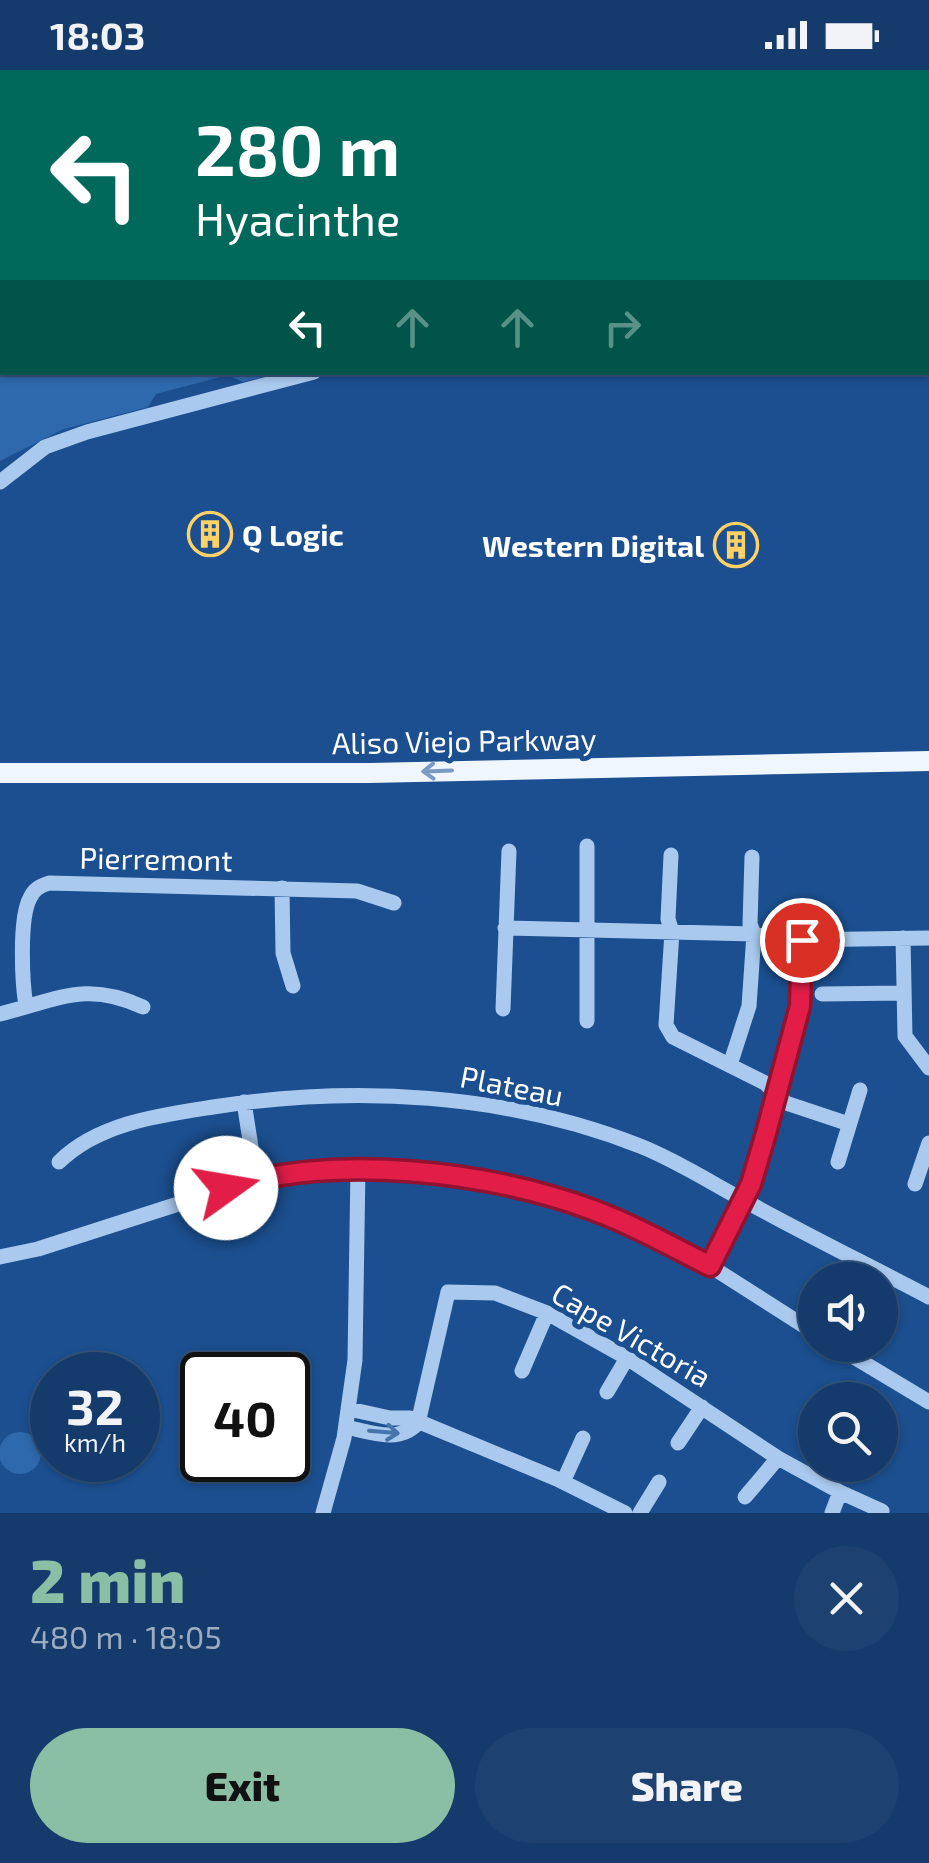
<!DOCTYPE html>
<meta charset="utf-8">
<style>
body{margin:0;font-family:"Exo 2",sans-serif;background:#1d4271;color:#f1f3f6;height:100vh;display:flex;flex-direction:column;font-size:38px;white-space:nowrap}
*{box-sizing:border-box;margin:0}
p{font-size:32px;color:#9dadc1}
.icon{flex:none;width:55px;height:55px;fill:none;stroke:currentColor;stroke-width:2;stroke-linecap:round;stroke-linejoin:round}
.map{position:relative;height:1443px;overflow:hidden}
.panel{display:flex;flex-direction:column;background:#143b6b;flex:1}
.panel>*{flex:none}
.hud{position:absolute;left:0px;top:0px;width:930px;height:305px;box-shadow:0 2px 8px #0004,0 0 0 2px #33557e;background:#00695c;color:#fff;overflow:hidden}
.buttons{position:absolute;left:798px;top:1192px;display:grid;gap:20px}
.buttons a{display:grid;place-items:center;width:100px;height:100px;border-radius:50%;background:#143b6b;box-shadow:0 2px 8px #0004,0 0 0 2px #33557e;font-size:50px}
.speed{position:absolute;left:30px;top:1282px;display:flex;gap:20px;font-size:50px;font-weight:700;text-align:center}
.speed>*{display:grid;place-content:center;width:130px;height:130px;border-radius:50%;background:#143b6b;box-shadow:0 2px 8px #0004,0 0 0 2px #33557e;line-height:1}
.speed small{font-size:25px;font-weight:400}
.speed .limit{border:5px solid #111;border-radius:15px;background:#fff;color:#111}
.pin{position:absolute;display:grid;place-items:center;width:85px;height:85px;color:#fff;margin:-42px;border:5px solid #fff;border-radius:50%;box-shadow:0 2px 10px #0007}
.me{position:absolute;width:110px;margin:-55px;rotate:77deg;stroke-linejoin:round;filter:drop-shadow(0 0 8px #0008)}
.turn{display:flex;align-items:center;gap:35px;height:210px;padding:0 30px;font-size:45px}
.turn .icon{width:130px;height:130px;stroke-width:2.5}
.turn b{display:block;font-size:70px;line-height:85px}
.lanes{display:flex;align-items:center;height:95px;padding:0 30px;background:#0003;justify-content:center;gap:50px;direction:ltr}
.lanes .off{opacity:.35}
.round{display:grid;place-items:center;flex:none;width:105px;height:105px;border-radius:52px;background:#1d4271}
.summary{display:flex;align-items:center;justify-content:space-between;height:170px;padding:0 30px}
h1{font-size:60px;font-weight:800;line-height:75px;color:#8abfa5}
.button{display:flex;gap:20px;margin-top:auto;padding:20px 30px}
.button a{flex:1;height:115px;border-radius:60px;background:#8abfa5;color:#111;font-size:40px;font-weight:800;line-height:115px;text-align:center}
.button a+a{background:#1d4271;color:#f1f3f6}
.status{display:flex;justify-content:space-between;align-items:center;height:70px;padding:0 50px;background:#143b6b;direction:ltr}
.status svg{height:28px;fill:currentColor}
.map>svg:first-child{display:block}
.green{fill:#2e69ad}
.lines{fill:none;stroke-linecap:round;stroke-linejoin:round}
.minor{stroke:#a9c9ee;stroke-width:15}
.major{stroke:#f0f6ff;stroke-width:20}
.oneway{stroke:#7b9ac1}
.oneway2{stroke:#4674ac}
.route-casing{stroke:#92132f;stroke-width:25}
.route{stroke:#e11d48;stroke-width:18}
.labels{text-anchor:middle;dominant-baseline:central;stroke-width:10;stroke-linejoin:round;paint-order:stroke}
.poi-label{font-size:30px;font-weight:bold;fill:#fff;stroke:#1b4f8f;text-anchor:start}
.street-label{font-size:30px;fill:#fff;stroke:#1b4f8f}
</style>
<div class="status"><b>18:03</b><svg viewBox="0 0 49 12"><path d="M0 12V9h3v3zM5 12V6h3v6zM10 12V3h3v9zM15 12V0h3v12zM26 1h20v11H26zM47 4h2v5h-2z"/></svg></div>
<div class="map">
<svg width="929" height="1443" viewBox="0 0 929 1443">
<rect width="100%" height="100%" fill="#1b4f8f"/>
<path class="green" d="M0,184L2,302L279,303L243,312L228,305L156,324L148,337L64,359L0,391Z
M-1 1383a21 21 0 1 1 42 0a21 21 0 1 1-42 0Z"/>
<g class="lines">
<path class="minor" d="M464,2V0
M0,412L45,377L87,362L314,302
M587,776V951
M671,785L668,849L672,862L666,955L673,967L765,1013L786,1033L849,1054
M282,818L283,883L293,916
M505,858L754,864L794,870L929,868
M903,868L905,966L929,998
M822,924L904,923
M26,936C22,912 19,848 30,828C34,819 40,816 49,813L357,821L394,833
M503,939L509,781
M0,944C57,930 86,910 143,937
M730,995L749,936L754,864L750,854L752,787
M244,1032L256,1109
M59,1092C98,1053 161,1045 213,1037C354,1015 506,1023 640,1076C678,1091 711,1113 747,1132C807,1165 868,1195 929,1227
M838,1092L860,1020
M915,1114L929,1073
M0,1187L38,1179L256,1109L358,1098L486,1112L591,1140L710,1196L815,1263
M710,1196L751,1114L766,1063L800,936L802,870
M834,1275L929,1332
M522,1301L547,1243
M607,1322L627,1288
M349,1339L390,1348H410L557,1409L625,1443
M346,1357C370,1362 399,1374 418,1353L448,1222L495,1223L547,1243L627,1288L778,1388L840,1422L832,1443
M678,1373L702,1337
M563,1412L583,1368
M840,1422L882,1441
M745,1427L778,1388
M323,1443L344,1368L355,1290L358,1098
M640,1443L659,1412"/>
<path class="major" d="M0,703H369L929,691"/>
</g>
<defs><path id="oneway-shaft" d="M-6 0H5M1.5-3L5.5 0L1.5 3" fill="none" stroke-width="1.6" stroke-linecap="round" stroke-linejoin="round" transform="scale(2.5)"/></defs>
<use class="oneway" href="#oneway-shaft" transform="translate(437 701) rotate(178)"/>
<use class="oneway2" href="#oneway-shaft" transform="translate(384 1362) rotate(5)"/>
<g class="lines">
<defs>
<path id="route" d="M226,1118C334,1083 487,1101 593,1140C633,1155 671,1176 710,1196L751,1114L766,1063L800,936L802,870"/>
</defs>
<use href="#route" class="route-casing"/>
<use href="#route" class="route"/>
</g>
<defs>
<symbol id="building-ring" viewBox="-11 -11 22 22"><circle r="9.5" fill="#1b4f8f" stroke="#ffd166" stroke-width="1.5"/><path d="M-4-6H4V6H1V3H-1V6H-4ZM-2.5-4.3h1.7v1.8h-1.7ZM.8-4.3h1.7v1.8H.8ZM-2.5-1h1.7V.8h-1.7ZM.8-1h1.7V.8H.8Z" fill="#ffd166"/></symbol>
</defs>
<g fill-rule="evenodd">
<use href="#building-ring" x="185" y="439" width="50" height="50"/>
<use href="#building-ring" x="711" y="450" width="50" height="50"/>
</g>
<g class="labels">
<g class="poi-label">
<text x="242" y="464">Q Logic</text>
<text x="704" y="475" text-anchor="end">Western Digital</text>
</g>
<g class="street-label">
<text transform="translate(464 670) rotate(-1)">Aliso Viejo Parkway</text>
<text transform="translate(156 788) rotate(1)">Pierremont</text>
<text transform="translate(512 1015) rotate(11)">Plateau</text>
<text transform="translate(632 1264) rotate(30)">Cape Victoria</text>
</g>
</g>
</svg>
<div class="buttons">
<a><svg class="icon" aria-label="sound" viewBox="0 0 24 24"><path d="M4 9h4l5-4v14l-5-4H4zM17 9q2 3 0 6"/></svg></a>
<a><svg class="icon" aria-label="search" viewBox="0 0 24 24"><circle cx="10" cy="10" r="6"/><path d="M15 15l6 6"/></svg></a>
</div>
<div class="speed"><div>32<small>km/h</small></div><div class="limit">40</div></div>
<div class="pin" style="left:802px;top:870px;background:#d93025"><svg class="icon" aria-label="arrive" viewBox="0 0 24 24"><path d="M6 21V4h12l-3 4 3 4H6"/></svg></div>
<svg class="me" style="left:226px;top:1118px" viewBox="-20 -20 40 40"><circle r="19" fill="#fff"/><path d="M0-13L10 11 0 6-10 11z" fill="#e11d48"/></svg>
<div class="hud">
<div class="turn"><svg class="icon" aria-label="left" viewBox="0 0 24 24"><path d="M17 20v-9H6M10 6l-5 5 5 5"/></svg><div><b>280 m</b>Hyacinthe</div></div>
<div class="lanes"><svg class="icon" aria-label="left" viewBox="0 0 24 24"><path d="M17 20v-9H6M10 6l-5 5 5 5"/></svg><svg class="icon off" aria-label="ahead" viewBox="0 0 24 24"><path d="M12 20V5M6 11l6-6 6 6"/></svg><svg class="icon off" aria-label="ahead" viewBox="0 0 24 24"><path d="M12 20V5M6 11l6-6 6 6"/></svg><svg class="icon off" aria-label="right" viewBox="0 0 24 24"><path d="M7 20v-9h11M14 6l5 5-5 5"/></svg></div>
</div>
</div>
<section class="panel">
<div class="summary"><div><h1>2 min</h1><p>480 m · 18:05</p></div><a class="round"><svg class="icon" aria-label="close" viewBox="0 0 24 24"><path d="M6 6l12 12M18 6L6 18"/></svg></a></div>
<div class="button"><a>Exit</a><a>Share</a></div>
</section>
